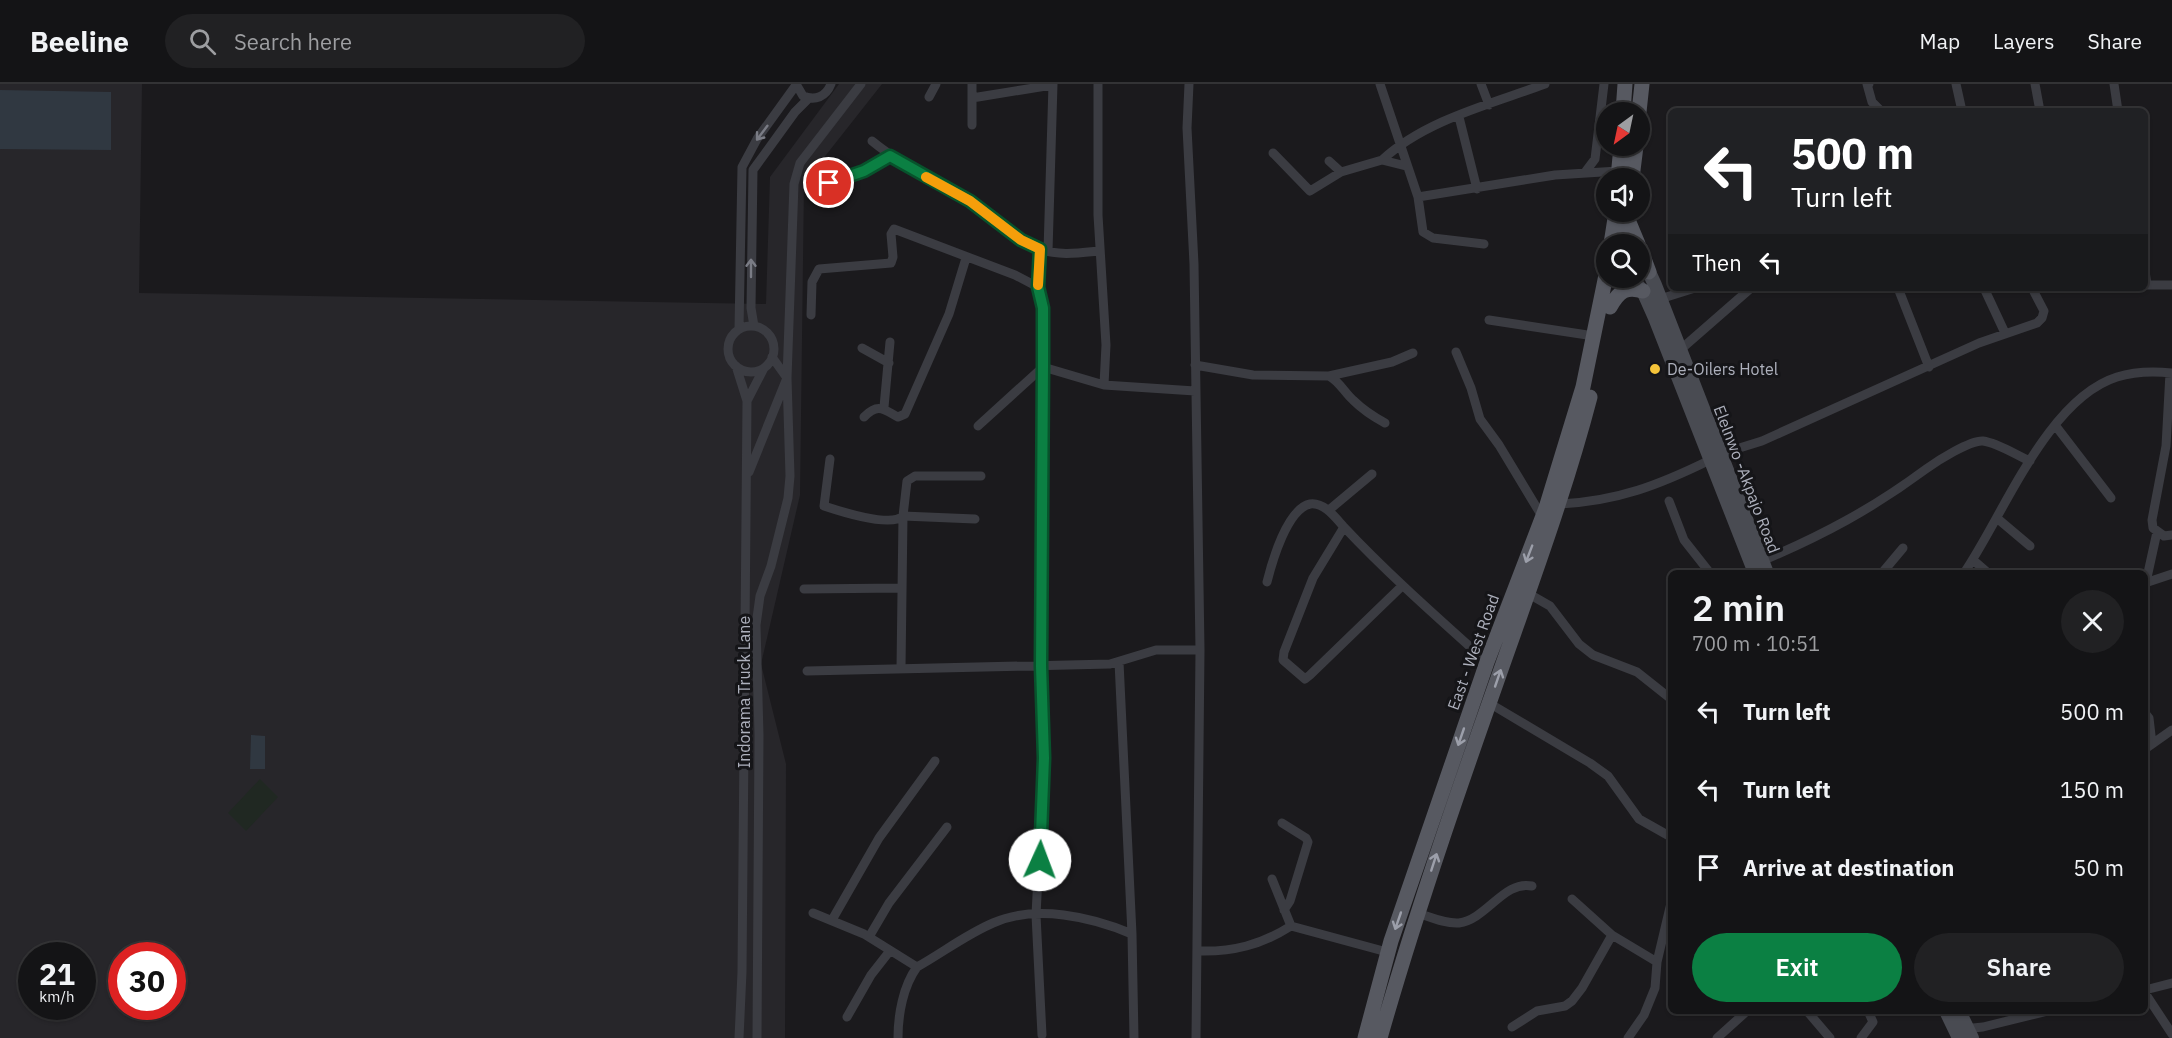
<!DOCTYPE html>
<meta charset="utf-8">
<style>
body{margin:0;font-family:"IBM Plex Sans",sans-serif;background:#212123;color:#f1f3f6;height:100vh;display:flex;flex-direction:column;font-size:22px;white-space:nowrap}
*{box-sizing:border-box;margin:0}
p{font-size:20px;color:#9d9ea1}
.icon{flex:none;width:33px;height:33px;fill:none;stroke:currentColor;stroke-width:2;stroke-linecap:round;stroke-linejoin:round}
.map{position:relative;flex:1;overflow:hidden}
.sheet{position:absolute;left:1668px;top:486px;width:480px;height:444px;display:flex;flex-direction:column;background:#141416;border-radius:9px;box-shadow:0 2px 4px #0004,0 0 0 2px #333335}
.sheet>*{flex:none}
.banner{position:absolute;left:1668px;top:24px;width:480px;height:183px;border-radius:9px;box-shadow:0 2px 4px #0004,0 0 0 2px #333335;background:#202124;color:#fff;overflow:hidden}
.needle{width:39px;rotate:213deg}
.fabs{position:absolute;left:1596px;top:18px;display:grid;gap:12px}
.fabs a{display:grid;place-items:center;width:54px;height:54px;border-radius:50%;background:#141416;box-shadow:0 2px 4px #0004,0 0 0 2px #333335;font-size:30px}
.speed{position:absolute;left:18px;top:858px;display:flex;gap:12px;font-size:30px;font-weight:700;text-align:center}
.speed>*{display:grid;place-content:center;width:78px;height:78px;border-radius:50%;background:#141416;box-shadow:0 2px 4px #0004,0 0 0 2px #333335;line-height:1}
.speed small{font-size:15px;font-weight:400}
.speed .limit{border:9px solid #d22;background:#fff;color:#111}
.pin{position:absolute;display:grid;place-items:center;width:51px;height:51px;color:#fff;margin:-26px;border:3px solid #fff;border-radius:50%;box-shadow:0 2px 6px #0007}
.me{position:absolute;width:66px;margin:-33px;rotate:2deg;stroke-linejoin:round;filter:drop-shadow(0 0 4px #0008)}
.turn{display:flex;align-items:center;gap:21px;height:126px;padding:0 24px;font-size:27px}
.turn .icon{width:78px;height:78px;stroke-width:2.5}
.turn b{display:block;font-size:42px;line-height:51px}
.then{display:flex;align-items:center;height:57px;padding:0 24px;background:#0003;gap:12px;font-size:22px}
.round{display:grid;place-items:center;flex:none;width:63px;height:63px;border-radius:32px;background:#212123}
.head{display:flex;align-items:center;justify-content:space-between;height:102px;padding:0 24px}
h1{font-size:36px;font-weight:600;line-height:45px}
.action{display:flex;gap:12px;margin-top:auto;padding:12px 24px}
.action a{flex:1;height:69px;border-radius:36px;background:#0b8043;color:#fff;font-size:24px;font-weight:600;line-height:69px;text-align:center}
.action a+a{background:#212123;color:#f1f3f6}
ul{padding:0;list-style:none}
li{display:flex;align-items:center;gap:18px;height:78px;padding:0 24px}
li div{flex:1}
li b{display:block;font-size:22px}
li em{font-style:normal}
header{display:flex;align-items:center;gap:36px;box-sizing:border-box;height:84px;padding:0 30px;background:#141416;border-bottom:2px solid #333335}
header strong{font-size:28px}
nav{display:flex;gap:33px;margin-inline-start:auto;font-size:21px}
.search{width:420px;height:54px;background:#212123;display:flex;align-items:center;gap:15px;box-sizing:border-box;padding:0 21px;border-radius:33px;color:#9d9ea1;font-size:22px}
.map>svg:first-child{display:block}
.built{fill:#27262a;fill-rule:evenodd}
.green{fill:#202822}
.water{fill:#303841}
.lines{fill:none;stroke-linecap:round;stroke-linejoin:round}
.street{stroke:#3b3c42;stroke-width:9}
.secondary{stroke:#494b52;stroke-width:14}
.primary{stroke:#575961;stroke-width:15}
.oneway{stroke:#7a7c85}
.oneway2{stroke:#9c9faa}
.route-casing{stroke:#07532c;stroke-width:15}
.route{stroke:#0b8043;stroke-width:10}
.slow{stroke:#f59e0b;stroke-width:10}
.poi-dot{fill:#f5c43a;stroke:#151518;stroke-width:2}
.labels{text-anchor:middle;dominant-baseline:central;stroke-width:6;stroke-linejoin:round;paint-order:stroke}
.poi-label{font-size:16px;fill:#adb0bc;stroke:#151518;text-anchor:start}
.street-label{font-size:16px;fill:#adb0bc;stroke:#151518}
</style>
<header>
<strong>Beeline</strong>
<div class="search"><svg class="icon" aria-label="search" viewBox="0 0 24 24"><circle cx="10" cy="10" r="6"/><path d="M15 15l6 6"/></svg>Search here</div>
<nav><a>Map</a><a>Layers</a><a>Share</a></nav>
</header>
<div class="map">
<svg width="2172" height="954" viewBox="0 0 2172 954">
<rect width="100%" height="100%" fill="#1b1a1d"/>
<path class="built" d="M0,0H142L139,209L766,220L770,93L839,0H882L804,99L800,411L761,580L786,680L785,954H0ZM32,872H82V922H32ZM122,872H172V922H122Z"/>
<path class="green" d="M260,695L278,713L246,747L228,729Z"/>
<path class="water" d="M0,6L111,8V66L0,65Z
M251,651L265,652V685H250Z"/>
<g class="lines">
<path class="street" d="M796,0L803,12C815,17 826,13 831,0
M1098,0V131L1106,261L1104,301
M1189,0L1187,44L1194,180L1200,566L1196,954
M1380,0L1418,113L1423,148L1433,154L1484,160
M1481,0L1489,21
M1869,0H1867L1872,18L1881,27
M1956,0L1962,27
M2035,0L2040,27
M2114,0L2118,27
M929,13L936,0
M972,14L1052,1
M1459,33L1477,105
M972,41V0
M872,57C901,81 935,95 967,115C991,131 1011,155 1039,165C1058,172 1079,169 1099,167
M1273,69L1310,107L1341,88
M1382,76C1425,36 1491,20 1545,0
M1329,77L1341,88L1382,76L1406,82
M1586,87L1595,75L1604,0
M829,99L864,87L890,72
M1418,113L1555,91L1618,87
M1040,165L1038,203L1043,224L1041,582L1044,674L1036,831L1042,951
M1048,167L1053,0
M2145,187L2147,201
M2145,201H2172
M1898,204L1929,283
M1984,204L2005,249
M1660,215L1695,204
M811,231L812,198L819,185L891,179L893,173L891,150L894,145L1015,191L1038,203
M1489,236L1594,252
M754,242L751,224L753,86L795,28L809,14
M728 265a23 23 0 1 1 46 0a23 23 0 1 1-46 0Z
M739,245L742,83L757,55L796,1
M862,264L889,279
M1680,266L1751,204
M1456,268L1471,304L1480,335L1499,361L1543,434
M1195,281L1253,291L1329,292C1340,298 1344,308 1353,316C1363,326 1374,333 1385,339
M736,282L747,317L742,888L739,954
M1043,283L1104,301L1195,307
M2170,289L2166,362L2152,436L2153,444L2164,452L2172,451
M1329,292L1392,278L1413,269
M747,317L764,284
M884,323L890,258
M864,333C878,319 883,325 898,333L905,330L949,230L966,174
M2055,341L2111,414
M978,342L1043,283
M1720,370L1762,357L1979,259L2037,239L2042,234L2044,227L2032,204
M830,375L824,422C839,427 891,444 903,432L975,435
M749,388L787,294L772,273
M1669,417L1684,456L1710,489
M1560,420C1618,417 1659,401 1710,376
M1329,426L1372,390
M1998,435L2030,462
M1344,443L1313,494L1284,568L1283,576L1305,595L1310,591L1402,502
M1973,476L1988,489
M1762,477C1823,451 1872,425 1926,385C1937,377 1970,356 1983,357C1998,359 2016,371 2030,377
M1882,489L1903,464
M1964,489C2003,432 2047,315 2117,293C2136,287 2153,287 2172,289
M1267,498C1272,478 1287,425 1310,420C1324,418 1335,433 1343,442C1388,490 1438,534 1487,578
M2146,498L2157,448
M2145,499L2172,490
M804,505L901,504
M1529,510L1550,522L1579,560L1593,571L1637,588L1671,615
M1119,578L1132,850L1134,954
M901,584L903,432L907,397L915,392H981
M807,587L1110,580L1156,566H1200
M1489,619L1590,679L1608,692L1639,735L1671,753
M2145,629L2149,634L2152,660
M2145,665L2172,646
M1282,739L1306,754L1308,758L1290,817L1284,826
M1272,795L1291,842
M1572,815L1612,851L1657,878
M813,829L864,850L917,883
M1417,829C1430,833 1445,840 1459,839C1487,835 1504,796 1532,802
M832,836L879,754L935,677
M869,853L889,819L947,743
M1198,867C1233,868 1261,861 1291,842L1387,868
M2145,906L2172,899
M2145,909L2172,950
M1807,927L1830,954
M847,933L871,891L889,868
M1512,943L1537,927L1565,922L1572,917L1582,904L1612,851
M1963,945L1983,943L2048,927
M757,954L759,651L756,541L760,512L771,482L788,414L790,392L787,294L794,100L800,79L861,0
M898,954C898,931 903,902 917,883C942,869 967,850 993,839C1036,820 1092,833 1132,850
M1628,954L1644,931L1655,904L1657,878L1671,819
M1717,954L1747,927
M1861,954L1873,938L1868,927"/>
<path class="secondary" d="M1640,182L1649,188L1655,201L1767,489
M1629,194L1643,207L1655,234L1755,489
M1946,927L1959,954
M1959,927L1972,954"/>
<path class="primary" d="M1623,28L1625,0
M1639,28L1642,0
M1618,94L1621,62
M1632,94L1636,62
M1628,136L1638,160
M1611,160L1616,128
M1624,160L1628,128
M1640,164L1649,188
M1610,223C1619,207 1626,202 1643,207
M1365,954L1391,857L1487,578L1546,424L1583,303L1606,191
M1380,954C1418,821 1464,690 1510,560C1539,478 1568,397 1590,313"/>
</g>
<defs><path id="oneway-shaft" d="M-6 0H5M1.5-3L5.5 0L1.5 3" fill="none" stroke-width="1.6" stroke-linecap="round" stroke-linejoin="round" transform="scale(1.5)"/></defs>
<g class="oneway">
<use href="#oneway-shaft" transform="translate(762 49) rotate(127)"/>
<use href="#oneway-shaft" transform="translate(751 184) rotate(-90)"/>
</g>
<g class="oneway2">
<use href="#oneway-shaft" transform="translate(1529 470) rotate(111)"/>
<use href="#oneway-shaft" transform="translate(1498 594) rotate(-71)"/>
<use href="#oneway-shaft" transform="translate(1461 653) rotate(109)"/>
<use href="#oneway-shaft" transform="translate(1434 778) rotate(-72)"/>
<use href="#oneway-shaft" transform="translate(1398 837) rotate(109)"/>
</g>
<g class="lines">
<defs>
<path id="route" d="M829,99L864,87L890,72L970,117L1021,156L1040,165L1038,203L1043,224V283L1041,582L1044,674L1040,776"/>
</defs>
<use href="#route" class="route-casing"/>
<use href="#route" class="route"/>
<path class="slow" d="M926,93L970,117L1021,156L1040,165L1038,201"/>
</g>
<circle class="poi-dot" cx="1655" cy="285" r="6"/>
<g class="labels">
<g class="poi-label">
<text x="1667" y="285">De-Oilers Hotel</text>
</g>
<g class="street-label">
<text transform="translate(1747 395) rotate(69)">Elelnwo -Akpajo Road</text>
<text transform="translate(1473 568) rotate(-70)">East - West Road</text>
<text transform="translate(744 608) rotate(-90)">Indorama Truck Lane</text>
</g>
</g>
</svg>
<div class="fabs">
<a><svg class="needle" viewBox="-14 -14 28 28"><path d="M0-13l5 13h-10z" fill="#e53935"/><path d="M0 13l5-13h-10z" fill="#9d9ea1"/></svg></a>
<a><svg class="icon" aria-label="sound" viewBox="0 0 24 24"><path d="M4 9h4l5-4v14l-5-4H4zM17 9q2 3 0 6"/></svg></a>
<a><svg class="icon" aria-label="search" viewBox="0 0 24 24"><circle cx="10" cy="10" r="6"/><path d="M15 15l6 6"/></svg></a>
</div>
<div class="speed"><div>21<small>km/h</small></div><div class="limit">30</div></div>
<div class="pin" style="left:829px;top:99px;background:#d93025"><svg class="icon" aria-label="arrive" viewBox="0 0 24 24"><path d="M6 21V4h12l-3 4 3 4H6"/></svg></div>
<svg class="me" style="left:1040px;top:776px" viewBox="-20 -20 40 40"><circle r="19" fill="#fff"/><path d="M0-13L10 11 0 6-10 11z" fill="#0b8043"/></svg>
<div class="banner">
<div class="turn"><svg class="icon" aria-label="left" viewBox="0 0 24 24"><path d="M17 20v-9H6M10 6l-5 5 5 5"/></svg><div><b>500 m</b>Turn left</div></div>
<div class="then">Then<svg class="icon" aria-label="left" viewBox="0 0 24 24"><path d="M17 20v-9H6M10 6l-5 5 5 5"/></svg></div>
</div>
<section class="sheet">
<div class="head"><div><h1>2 min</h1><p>700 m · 10:51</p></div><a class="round"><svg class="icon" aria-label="close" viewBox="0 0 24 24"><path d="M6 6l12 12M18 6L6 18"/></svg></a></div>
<ul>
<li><svg class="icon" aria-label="left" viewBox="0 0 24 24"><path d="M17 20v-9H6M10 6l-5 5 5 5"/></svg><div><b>Turn left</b></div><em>500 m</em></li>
<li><svg class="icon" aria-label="left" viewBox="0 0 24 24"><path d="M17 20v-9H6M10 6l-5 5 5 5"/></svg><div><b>Turn left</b></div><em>150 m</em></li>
<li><svg class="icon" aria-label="arrive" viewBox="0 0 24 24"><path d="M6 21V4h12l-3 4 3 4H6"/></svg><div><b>Arrive at destination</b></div><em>50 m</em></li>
</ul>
<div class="action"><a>Exit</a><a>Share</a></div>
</section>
</div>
